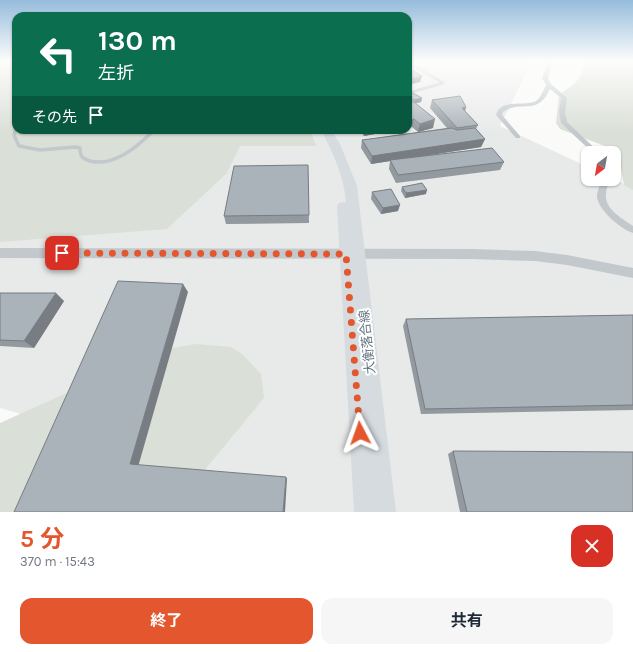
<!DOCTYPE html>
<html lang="ja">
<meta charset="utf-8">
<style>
body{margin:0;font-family:Karla,"Noto Sans JP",sans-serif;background:#f6f6f7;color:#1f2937;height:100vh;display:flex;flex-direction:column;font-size:15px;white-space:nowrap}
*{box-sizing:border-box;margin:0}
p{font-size:13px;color:#747a83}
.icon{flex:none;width:22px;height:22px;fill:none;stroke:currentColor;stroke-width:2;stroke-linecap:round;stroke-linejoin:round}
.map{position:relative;height:512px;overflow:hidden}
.drawer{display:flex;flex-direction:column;background:#fff;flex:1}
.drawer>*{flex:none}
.guide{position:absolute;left:12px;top:12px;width:400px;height:122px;border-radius:12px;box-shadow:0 1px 3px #0004;background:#0b6e4f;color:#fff;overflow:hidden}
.needle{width:26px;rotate:211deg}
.fabs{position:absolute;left:581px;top:146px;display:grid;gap:8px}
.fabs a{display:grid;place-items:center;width:40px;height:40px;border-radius:8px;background:#fff;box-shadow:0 1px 3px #0004;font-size:20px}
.pin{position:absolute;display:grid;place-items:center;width:34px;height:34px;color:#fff;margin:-17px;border-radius:8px;box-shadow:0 2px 6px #0006}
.me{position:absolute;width:44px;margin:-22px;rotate:356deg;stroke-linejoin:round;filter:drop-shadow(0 0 3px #0008)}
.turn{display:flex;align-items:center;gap:14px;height:84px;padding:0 20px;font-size:18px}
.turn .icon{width:52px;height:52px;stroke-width:2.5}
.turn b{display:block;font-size:28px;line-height:34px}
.then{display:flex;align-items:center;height:38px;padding:0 20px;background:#0003;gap:8px;font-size:15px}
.round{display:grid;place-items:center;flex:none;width:42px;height:42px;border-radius:12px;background:#f6f6f7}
.headline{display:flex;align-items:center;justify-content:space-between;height:68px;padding:0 20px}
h1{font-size:24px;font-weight:700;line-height:30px;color:#e4572e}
.primary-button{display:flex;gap:8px;margin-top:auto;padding:8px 20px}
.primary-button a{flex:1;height:46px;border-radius:12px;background:#e4572e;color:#fff;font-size:16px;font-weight:700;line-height:46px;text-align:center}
.primary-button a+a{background:#f6f6f7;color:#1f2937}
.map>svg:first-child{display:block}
.built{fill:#e8e9e9}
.green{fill:#dadfd7}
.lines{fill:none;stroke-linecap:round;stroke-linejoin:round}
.service-far1{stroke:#c3c8cc;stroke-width:3}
.service{stroke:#c3c8cc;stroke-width:3.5}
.minor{fill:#c3c8cc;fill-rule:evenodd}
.tertiary{fill:#c3c8cc;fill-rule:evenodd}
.primary{fill:#d6dbdf;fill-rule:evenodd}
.wall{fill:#929a9f}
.shaded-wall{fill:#777d82}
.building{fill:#aab3b9;stroke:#777d82}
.route{stroke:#e4572e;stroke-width:7;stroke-dasharray:0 12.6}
.labels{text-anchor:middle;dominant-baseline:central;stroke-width:4;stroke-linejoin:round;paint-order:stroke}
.street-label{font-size:13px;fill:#657683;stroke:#fff}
</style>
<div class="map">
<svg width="633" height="512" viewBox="0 0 633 512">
<rect width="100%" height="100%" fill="#fafaf8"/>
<path class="built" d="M0,61H16V130H408V61H528L529,67L500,126L588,167V179H613L633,188V512H2L63,426L0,408Z"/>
<path class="green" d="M0,61H16V130H310L316,146H240L227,173L167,229L0,242Z
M583,61H633V190L624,185L618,151L560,129L556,123L559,95C569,87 587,78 583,61Z
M196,344L231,347L242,354L261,374L264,398L170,512H0V423L91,382L155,351Z"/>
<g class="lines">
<path class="service-far1" d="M408,62L443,83L408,93
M14,134L16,127
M150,134L154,130"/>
<path class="service" d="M15,133L14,135L19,146L40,150L75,147L80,148C80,157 82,158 90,161C113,167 136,148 151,133"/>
<path class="minor" d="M548,61H553L548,78L551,84L567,98L565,112L567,122L600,153H593L561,123L559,112L561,98L550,89C537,117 522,99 503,112L502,115L520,136V138H516L496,115C500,98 524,107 536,101C541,97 543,91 546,85L542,78Z
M603,179H611C597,204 614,213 633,226V233C621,229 599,211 597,197C597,190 600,185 603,179Z"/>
<path class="tertiary" d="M0,248L472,249L535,251L567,255L633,268V278L567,265L535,261L472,259L0,258Z"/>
<path class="primary" d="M321,130H331L340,144L357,186L396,512H354L337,206L339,203L346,202C344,177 333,152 321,130Z"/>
</g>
<path class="wall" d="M408,94L422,98L421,102L416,103L433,128L418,132L412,127L408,128V103L410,102L408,101Z
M432,100L466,107L465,111L478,125L476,129L485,139L481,147L419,157L504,162L500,170L396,183L389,169L390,161L371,164L361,148L362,140L447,128L430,108Z
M359,130H396L364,136Z
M308,166L309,223L226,224L224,216Z
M402,187L426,194L405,198L401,191Z
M372,192L398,211L381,214L371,199Z
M0,293L64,301L34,348L0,346Z
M633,315V410L421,414L403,326L406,319Z
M453,451L633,512H460L448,454Z"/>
<path class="shaded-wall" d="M411,64L410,71L408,72V65Z
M422,76L420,82L408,85V80Z
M422,98L421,102L413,104L414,100Z
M466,107L464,115L462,108Z
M414,119L412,127L408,128V120Z
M435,119L433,128L418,132L420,124Z
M365,130H396L364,136Z
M485,139L481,147L371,164L372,156Z
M427,190L426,194L405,198L406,193Z
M400,205L398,211L381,214L383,208Z
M183,284L188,292L138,467L130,464Z
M56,293L64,301L34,348L24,341Z
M286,477L287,479L285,512H283Z"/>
<path class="building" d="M408,62L411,64L408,65Z
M409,68L422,76L408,80V69Z
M413,93L422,98L414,100L408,96V94Z
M460,96L466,107L462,108L478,125L457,128L432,100Z
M414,102L435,119L420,124L414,119L408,120V103Z
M452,128L457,130L475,128L485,139L372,156L362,140Z
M492,148L504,162L398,175L390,160Z
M308,165L309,215L224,216L234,166Z
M422,183L427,190L406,193L402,187Z
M391,189L400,205L383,208L372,192Z
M118,281L183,284L130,464L286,477L283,512H14Z
M0,293H56L24,341L0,340Z
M633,315V405L425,409L406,319Z
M453,451L633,452V512H467Z"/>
<linearGradient id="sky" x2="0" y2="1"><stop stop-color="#96bcdc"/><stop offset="0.46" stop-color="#fdfdfc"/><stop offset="1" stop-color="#fdfdfc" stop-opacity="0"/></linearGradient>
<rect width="633" height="133" fill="url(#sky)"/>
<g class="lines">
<path class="route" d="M62,253L346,254L360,433"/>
</g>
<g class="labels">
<g class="street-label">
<text transform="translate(367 342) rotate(-96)">大衡落合線</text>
</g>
</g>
</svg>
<div class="fabs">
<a><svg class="needle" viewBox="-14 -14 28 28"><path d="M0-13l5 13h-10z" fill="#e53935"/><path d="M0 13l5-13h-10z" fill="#747a83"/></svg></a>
</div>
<div class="pin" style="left:62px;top:253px;background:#d93025"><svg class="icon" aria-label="arrive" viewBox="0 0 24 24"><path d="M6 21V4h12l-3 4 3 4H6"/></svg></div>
<svg class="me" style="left:360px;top:433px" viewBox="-20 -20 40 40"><path d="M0-17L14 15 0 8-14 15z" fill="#e4572e" stroke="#fff" stroke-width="4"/></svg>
<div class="guide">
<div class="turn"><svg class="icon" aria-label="left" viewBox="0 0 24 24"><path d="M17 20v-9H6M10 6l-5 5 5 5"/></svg><div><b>130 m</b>左折</div></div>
<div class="then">その先<svg class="icon" aria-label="arrive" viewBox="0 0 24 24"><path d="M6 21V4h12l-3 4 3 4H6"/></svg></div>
</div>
</div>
<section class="drawer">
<div class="headline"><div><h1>5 分</h1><p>370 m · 15:43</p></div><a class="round" style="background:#d93025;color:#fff"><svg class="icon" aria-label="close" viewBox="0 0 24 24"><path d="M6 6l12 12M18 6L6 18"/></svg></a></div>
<div class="primary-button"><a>終了</a><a>共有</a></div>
</section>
